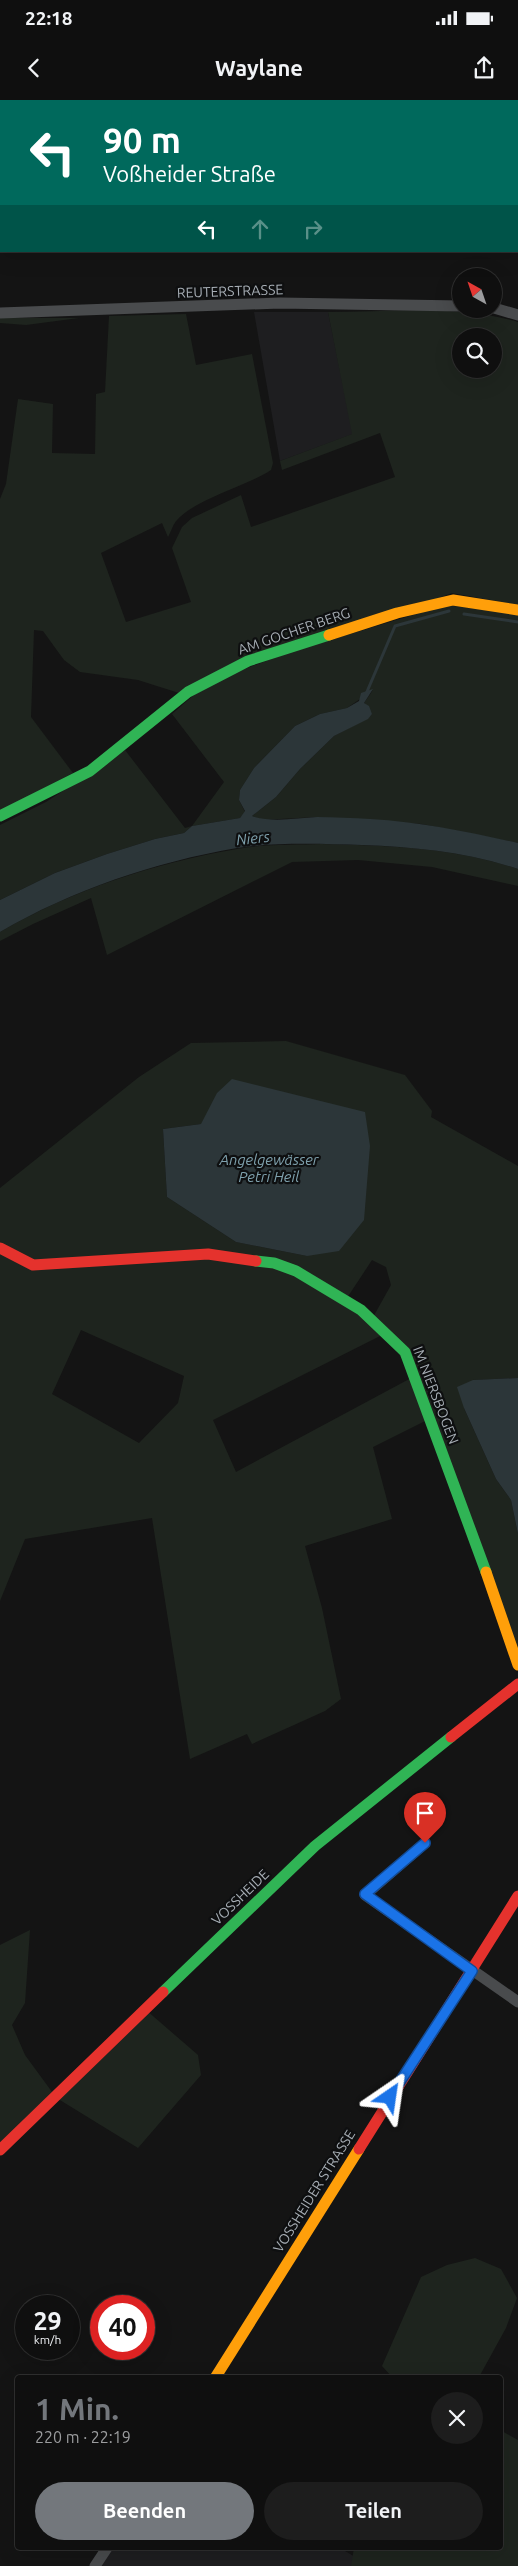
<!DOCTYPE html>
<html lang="de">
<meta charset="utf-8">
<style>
body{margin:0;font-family:Ubuntu,sans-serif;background:#1d1d1d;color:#f1f3f6;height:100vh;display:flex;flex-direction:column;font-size:19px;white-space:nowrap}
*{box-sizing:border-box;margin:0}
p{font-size:16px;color:#9b9c9e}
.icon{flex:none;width:28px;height:28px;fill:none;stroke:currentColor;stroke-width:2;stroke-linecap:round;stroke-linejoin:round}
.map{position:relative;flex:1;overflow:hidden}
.details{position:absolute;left:15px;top:2275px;width:488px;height:175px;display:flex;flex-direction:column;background:#0f0f0f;border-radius:5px;box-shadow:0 5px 20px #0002,0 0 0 1px #2f2f2f}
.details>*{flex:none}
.top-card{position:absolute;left:0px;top:0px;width:519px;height:152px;box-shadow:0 5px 20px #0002,0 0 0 1px #2f2f2f;background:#00695c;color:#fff;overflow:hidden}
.needle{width:32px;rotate:320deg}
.buttons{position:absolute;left:452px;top:168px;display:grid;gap:10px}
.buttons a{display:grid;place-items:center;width:50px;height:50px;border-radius:50%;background:#0f0f0f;box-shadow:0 5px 20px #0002,0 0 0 1px #2f2f2f;font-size:25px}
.speed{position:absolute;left:15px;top:2195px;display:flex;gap:10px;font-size:25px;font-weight:700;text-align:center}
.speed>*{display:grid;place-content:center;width:65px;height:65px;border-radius:50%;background:#0f0f0f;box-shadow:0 5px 20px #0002,0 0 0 1px #2f2f2f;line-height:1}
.speed small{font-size:12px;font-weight:400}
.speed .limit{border:8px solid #d22;background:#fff;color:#111}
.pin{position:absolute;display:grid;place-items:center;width:42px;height:42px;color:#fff;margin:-51px -21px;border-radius:50% 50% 50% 0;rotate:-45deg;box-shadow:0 0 5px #0007}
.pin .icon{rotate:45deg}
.me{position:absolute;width:55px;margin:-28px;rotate:32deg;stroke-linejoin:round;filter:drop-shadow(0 0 4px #0008)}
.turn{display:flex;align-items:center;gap:18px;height:105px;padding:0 20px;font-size:22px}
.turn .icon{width:65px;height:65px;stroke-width:2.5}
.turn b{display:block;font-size:35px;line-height:42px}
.lanes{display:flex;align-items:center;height:48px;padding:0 20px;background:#0003;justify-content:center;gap:25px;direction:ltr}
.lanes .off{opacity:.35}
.round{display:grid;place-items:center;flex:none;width:52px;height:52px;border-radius:26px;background:#1d1d1d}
.summary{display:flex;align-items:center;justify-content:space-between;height:85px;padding:0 20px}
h1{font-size:30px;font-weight:700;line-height:38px;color:#73777c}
.button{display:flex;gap:10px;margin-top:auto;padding:10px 20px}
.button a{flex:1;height:58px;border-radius:30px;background:#73777c;color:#fff;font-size:20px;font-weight:700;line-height:58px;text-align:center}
.button a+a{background:#1d1d1d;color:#f1f3f6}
.status{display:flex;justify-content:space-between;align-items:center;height:35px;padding:0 25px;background:#0f0f0f;direction:ltr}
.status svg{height:14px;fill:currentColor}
header{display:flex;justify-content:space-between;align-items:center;height:65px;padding:0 20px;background:#0f0f0f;font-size:22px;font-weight:700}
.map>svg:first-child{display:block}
.built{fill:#1e1e20}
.green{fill:#1e241e;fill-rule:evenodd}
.water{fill:#2c3639}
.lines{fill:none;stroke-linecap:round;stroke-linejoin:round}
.stream{stroke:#2c3639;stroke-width:3}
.street{stroke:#494b4d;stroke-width:11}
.fast{stroke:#30b455;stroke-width:11}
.slow{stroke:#ff9f0a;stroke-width:11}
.jam{stroke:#e5322d;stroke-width:11}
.route-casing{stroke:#114b97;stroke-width:12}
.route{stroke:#1a73e8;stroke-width:9}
.labels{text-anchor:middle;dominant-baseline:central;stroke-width:4.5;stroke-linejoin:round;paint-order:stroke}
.street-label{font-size:14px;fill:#a6adb4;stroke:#0e0f10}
.water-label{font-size:15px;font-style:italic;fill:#7fa1ad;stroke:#0e0f10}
</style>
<div class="status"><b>22:18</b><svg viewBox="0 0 49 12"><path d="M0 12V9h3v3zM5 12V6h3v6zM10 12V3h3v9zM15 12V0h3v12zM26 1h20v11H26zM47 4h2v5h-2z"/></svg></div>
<header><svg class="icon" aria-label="back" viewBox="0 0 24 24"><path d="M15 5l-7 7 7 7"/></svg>Waylane<svg class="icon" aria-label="share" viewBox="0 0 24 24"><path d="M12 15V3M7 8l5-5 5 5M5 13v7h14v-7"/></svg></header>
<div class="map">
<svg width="518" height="2466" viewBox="0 0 518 2466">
<rect width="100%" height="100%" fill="#141414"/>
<path class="built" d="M254,212H328L353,334L280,361Z
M107,2448H340L370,2466H95Z"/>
<path class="green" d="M328,212C389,212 458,204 518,222V505L452,493L179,593L138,580L80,572L64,560L43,531L34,530L31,617L73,673L0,711V399L6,384L18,299L53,304L52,353L95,354L96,294L105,292L109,216L186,214L196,265L252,254L273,363L271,370C245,387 197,398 177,420C173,424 171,432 168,437L162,423L101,453L126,522L191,502L172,448L182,427L192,418L241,395L251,427L395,377L380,333L282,370L280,361L352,334ZM461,236H494V269H461Z
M0,218H79L26,225L0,223Z
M446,505L518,514V743L422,724L317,717L262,720L252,716L276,697L300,669L334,636L368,618L372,614L364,603L373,590L347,608L320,614L295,626L254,668L240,690L239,700L245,712L240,718L192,726L184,733L155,739L107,754L55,773L0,800V725L46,702L125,650L185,728L192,726L224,682L172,614L195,594L254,563Z
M321,744C390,746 452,747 518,769V786L432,767L358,760L292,762L107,855L91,798L33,824L0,841V832C72,790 155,763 237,749C264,744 294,745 321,744Z
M286,941L405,975L432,1011L431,1017L518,1066V1278L473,1280L464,1308L496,1379L511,1400L518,1434V1565L429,1319L373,1347L392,1419L305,1446L322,1508L341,1599L325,1611L252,1644L247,1634L190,1659L152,1418L25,1439L0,1501V1088L139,977L191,943ZM201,1024L307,1156L236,1142L167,1097L163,1029ZM372,1160L386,1167L391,1185L372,1219L345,1201ZM81,1230L184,1276L178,1303L139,1343L52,1294ZM386,1233L413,1277L236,1372L213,1320Z
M30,1830L25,1903L12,1925L25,1955L55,1996L146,1910L198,1955L201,1975L138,2048L55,1997L0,2050V1845Z
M475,2158L501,2169L517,2198L506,2228L479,2277H392L382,2266L421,2177L447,2165Z
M500,2330L518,2340V2466H351L354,2448H500Z"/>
<path class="water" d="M373,589L364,603L369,606L372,614L368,619L334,636L300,669L276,697L252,716C272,723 296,718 317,717C334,717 353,718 370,719C421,722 469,732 518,743V769C467,752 415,747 362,745C323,744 276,742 237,748C155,762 72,790 0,832V800L55,773L107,754L155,739L184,733L192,726L240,718L245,711L239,700L240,690L254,668L295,626L320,614L347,608L359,601L361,593Z
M232,979L365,1012L370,1046L364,1120L339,1151L307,1156L236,1142L167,1097L163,1029L201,1024L217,993Z
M518,1278V1434L511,1400L496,1379L464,1308L457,1287L473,1280Z"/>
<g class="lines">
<path class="stream" d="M464,514L518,522
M366,594L395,526L449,511"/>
<path class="street" d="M494,208L518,215
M0,213L280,203L461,206
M425,1743L365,1795L518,1902
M95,2466L107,2448"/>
<path class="fast" d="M0,716L90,671L188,592L248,561L329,535
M256,1161L274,1163L296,1171L361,1210L405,1252L486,1472
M163,1892L315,1746L451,1637"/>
<path class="slow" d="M329,535L397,513L453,500L518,510
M486,1472L518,1565
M215,2278L359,2049"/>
<path class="jam" d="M0,1148L33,1165L208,1154L256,1161
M451,1637L518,1584
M359,2049L518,1796
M0,2050L163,1892"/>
</g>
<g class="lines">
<defs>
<path id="route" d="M390,1997L472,1871L365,1794L425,1743"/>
</defs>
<use href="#route" class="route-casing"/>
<use href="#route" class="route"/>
</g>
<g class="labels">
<g class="street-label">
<text transform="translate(230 191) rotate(-2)">REUTERSTRASSE</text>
<text transform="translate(294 531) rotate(-19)">AM GOCHER BERG</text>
<text transform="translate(436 1295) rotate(69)">IM NIERSBOGEN</text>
<text transform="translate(240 1797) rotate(-44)">VOSSHEIDE</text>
<text transform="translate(314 2091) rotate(-58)">VOSSHEIDER STRASSE</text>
</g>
<g class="water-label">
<text transform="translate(253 738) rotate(-6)">Niers</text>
<text x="269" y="1059">Angelgewässer<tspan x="269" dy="17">Petri Heil</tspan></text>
</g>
</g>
</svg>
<div class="buttons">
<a><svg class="needle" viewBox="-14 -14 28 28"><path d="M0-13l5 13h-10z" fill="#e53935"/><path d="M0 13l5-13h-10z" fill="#9b9c9e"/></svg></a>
<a><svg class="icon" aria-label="search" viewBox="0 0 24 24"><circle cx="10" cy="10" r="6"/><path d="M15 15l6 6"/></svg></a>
</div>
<div class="speed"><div>29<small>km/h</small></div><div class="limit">40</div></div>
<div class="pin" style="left:425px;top:1743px;background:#d93025"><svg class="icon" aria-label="arrive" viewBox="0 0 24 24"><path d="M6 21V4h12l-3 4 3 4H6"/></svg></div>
<svg class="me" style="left:390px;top:1997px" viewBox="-20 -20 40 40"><path d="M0-17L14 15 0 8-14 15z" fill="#1a73e8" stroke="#fff" stroke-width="4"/></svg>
<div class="top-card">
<div class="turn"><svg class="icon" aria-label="left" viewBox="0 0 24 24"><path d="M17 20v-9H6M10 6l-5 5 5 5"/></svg><div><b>90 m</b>Voßheider Straße</div></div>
<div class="lanes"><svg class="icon" aria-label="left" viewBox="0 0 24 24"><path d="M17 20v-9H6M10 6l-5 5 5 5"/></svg><svg class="icon off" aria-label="ahead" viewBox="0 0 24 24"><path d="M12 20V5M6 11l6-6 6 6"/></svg><svg class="icon off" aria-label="right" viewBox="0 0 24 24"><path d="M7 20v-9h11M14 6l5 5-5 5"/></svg></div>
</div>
<section class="details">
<div class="summary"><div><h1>1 Min.</h1><p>220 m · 22:19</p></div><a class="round"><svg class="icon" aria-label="close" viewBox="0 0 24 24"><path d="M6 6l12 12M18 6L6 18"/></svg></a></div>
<div class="button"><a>Beenden</a><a>Teilen</a></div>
</section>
</div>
